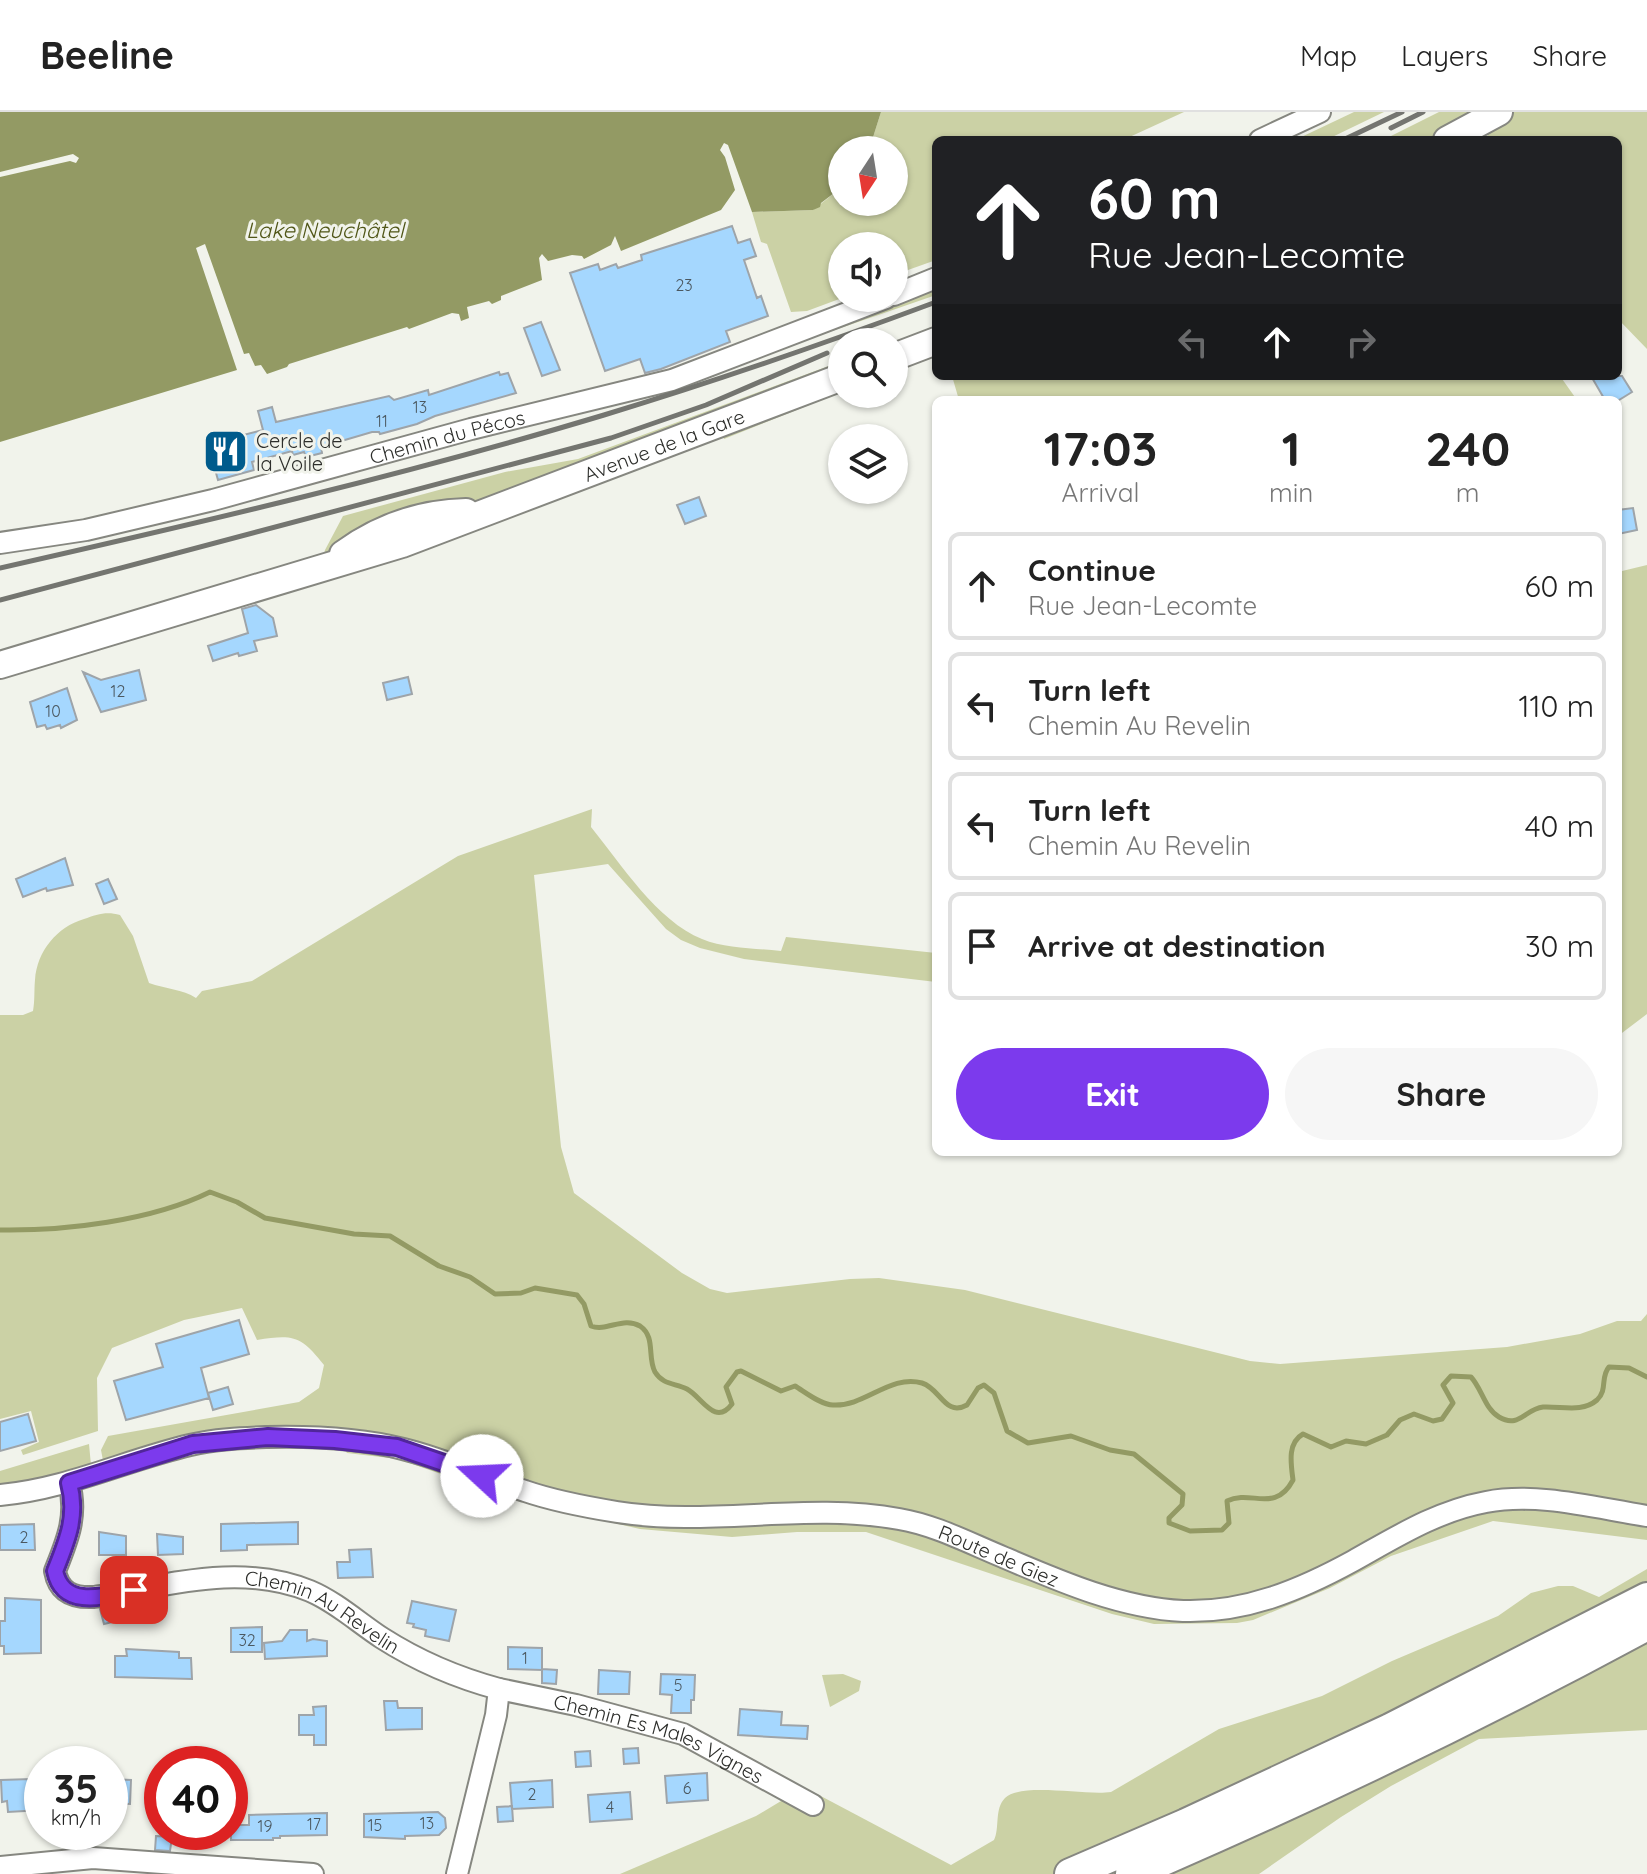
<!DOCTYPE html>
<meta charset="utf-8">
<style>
body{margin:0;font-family:Quicksand,sans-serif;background:#f6f6f6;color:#222;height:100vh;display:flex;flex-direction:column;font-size:30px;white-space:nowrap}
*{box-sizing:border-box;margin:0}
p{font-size:26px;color:#767676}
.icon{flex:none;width:44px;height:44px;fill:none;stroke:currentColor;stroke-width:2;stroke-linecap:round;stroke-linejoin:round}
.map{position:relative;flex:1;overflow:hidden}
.sheet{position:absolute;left:932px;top:284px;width:690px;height:760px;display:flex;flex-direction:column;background:#fff;border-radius:12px;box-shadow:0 2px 6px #0004}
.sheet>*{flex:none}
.banner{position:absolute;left:932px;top:24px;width:690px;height:244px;border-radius:12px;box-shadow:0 2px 6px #0004;background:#202124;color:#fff;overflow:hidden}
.needle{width:52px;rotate:192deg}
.tools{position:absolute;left:828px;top:24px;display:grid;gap:16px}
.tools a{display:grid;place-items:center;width:80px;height:80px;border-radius:50%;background:#fff;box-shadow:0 2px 6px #0004;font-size:40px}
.speed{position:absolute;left:24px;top:1634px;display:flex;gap:16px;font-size:40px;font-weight:700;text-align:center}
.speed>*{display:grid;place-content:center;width:104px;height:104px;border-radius:50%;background:#fff;box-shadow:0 2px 6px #0004;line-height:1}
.speed small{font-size:20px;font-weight:400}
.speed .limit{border:12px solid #d22;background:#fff;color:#111}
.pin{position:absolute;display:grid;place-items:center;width:68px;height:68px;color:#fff;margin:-34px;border-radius:16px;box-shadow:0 4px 12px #0006}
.me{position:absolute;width:88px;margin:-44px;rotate:290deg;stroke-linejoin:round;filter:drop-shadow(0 0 6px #0008)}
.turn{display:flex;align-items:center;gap:28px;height:168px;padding:0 24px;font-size:36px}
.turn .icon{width:104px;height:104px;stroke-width:2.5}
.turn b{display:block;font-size:56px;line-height:68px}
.lanes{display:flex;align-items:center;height:76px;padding:0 24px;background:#0003;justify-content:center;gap:40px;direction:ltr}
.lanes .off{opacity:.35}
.eta{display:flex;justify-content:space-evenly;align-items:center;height:136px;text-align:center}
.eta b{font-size:48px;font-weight:800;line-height:56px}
.primary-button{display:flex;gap:16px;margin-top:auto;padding:16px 24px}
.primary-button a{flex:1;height:92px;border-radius:48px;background:#7c3aed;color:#fff;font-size:32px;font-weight:800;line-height:92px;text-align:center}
.primary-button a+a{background:#f6f6f6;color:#222}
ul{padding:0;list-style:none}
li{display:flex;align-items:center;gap:24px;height:108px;margin:0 16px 12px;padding:0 8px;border:4px solid #e0e0e0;border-radius:12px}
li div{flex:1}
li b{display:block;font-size:30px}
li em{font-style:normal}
header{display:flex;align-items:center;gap:48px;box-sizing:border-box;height:112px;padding:0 40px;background:#fff;border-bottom:2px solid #e0e0e0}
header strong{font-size:38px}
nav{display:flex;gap:44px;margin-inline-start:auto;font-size:28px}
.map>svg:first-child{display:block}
.green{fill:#cbd1a5}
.water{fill:#939a64}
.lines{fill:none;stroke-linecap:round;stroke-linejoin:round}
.stream{stroke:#939a64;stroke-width:5}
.building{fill:#a5d7fe;stroke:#9ea4a9;stroke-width:2}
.minor-casing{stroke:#868780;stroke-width:24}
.major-casing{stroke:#868780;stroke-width:30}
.highway-casing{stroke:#868780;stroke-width:34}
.minor{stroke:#fff;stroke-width:20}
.major{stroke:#fff;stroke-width:26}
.highway{stroke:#fff;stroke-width:30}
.rail{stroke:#747570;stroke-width:5}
.route-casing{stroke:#51269a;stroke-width:20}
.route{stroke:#7c3aed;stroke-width:14}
.labels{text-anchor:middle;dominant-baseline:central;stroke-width:6;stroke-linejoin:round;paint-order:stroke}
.number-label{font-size:16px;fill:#4b5860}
.street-label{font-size:20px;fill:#2d2e2b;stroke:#f1f3eb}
.poi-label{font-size:20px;fill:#2d2e2b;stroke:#f1f3eb;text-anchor:start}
.water-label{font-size:22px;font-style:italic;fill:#505617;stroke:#f1f3eb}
</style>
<header>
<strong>Beeline</strong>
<nav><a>Map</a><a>Layers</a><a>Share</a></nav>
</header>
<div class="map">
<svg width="1647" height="1762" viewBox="0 0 1647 1762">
<rect width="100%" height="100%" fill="#f1f3eb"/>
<path class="green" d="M881,0H1184L1123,28H936V148L894,163V134H842V186L807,199L791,200L767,132L761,130L752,100L813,98L842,75V90H894V38H869Z
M1354,0H1384L1326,28H1295Z
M1439,0H1647V237L1618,207V28H1490L1480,10L1447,28H1383Z
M936,173V183L711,261Z
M842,249V280L724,327L720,312L317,470L325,438L343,404L505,360L578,347Z
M952,264H1560L1577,288H959Z
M1647,453V902L1618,924V460Z
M592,697L591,715C621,752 657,809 702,827C726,837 756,836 781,839L786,825L936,841V870L744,847L700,836L681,828L666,817L608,752L534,763L561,1035L574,1081L682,1161L710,1177L727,1181L850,1167L879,1166L965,1178L1250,1249L1280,1252L1507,1235L1580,1222L1617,1209H1641L1647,1202V1428L1493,1409L1391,1444L1330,1476L1253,1508L1237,1511L1154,1512L1112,1502L866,1420H797L732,1425L640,1417L521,1390L398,1347L347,1341L332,1320L217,1327L105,1359L101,1338L108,1324L299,1290L319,1276L324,1253C301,1224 294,1222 257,1228L242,1196L184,1208L112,1236L97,1266L98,1319L23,1343L21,1338L39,1330L31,1299L0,1307V903H23L33,899C35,888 34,878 35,868C37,839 57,815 84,807C97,802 107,799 120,803L133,824L149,871C165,877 183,877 196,886L202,879L252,869L458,744Z
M89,1332L92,1364L0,1383V1359Z
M1647,1457V1618L1479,1627L1391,1674L1341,1705L1259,1762H620L756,1704L791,1683L817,1682L951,1753L994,1728C1000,1716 994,1697 1005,1686C1022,1670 1086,1684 1111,1680L1219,1617L1322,1584L1392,1549L1498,1504L1531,1481L1558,1474H1573L1599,1485Z
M843,1562L861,1569L859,1579L830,1595L822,1563Z"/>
<path class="water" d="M0,0H881L869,38H842V75L821,91L820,95L813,98L752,100L728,33L724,31L720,38L725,45L735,78L721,98L621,139L615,124L611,133L584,147L582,144L572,143L548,149L542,142L539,146L542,168L501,184V188L492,192L489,189L467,195L469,206L461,209L459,202L452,201L409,217L407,215L289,252L287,255L267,262L261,253L255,254L249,241L244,242L205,132L196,136L237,258L0,330V65L70,49L76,51L79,46L73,42L0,60Z"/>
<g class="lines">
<path class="stream" d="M0,1118C65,1119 151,1109 210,1080L237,1090L265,1106L354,1122L390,1124L439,1154L470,1165L495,1182L521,1181L535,1176L577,1183L584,1192L591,1214C607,1220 623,1204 640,1214C656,1225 647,1245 655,1260C663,1273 675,1271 687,1277C702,1285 715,1315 732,1292L726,1275L737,1260L741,1259L781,1279L795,1274C805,1280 821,1293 833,1293C865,1295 890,1262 922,1271C941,1277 945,1305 967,1293L978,1276L984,1273L994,1281L1007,1319L1028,1331L1071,1324L1110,1338L1134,1342L1183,1382L1182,1393L1169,1406V1411L1190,1419L1222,1418L1229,1411L1227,1389C1251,1377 1275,1402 1293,1368C1291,1352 1287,1331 1303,1322L1331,1335L1346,1329L1366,1332L1387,1323L1400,1308L1414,1302L1433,1309L1442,1307L1453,1291L1443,1273L1451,1264L1471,1265C1482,1277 1485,1297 1499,1305C1519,1317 1525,1297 1543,1295C1562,1294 1582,1301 1597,1288C1608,1278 1600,1265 1609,1255L1629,1256L1647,1265"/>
</g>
<path class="building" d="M732,114L738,131L750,127L756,144L744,148L757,186L761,184L768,204L726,219L730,230L661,257L645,261L640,247L605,259L570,161L598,152L600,158L616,152L618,156L642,148L641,143Z
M541,210L560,258L542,264L524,216Z
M499,260L500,263L508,261L516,281L435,304L417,312L380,322L379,320H372L321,335L322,341L306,345L304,340L293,343L292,339L252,350L254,358L218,368L208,332L263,318L258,299L272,295L276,310L389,284L394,288L428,278L429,283Z
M1591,264H1622L1632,280L1619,288H1605Z
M699,385L706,404L685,412L677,393Z
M1633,396L1637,418L1618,422V398Z
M256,493L273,506L277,524L254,529L257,539L239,544L238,541L213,549L208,534L248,521L242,497Z
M139,558L146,588L101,600L83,560L101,568Z
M408,565L412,582L387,588L383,571Z
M67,576L77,608L61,616L60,613L47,617L45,613L37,615L30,590Z
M65,746L73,773L47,779L46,776L23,785L16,767Z
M108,767L117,787L104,792L96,772Z
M239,1208L249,1242L201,1256L209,1286L126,1308L114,1269L163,1255L156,1232Z
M228,1275L233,1292L213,1298L208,1281Z
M28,1302L36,1329L0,1339V1310Z
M298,1410V1432L247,1433V1438L221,1439V1412Z
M34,1412L35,1438H0V1413Z
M99,1420L126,1424V1443H99Z
M157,1422L183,1425V1442L158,1443Z
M371,1437L373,1465L338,1466L337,1450H350L349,1438Z
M5,1486L41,1488V1541L4,1542V1534H0V1509H5Z
M412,1489L456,1498L449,1529L425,1524L426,1518L413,1515L414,1512L407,1511Z
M130,1492L133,1505L104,1512L100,1497Z
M262,1515V1540H231V1516Z
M290,1518H307V1529L313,1527L327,1529V1544L265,1547L264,1531L282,1529Z
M508,1535L542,1536V1558L508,1557Z
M126,1537L179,1540V1546H191L192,1567L115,1565V1544H127Z
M542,1557L557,1558L556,1572L542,1571Z
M599,1558L630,1560L629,1582H598Z
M661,1562L695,1563L694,1588H691V1601H671L672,1583L660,1582Z
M384,1589H397L398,1596H422V1617L386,1618Z
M326,1594V1633H314V1623H299V1603H314L313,1595Z
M740,1597L782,1600L781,1613L808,1614L807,1627L738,1623Z
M638,1636L639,1651L624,1652L623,1637Z
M590,1639L591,1654L576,1655L575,1640Z
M707,1661L708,1688L667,1691L665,1664Z
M31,1667V1674H42V1698L8,1700L7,1689L2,1690L1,1668Z
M110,1667L131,1668L130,1692L110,1691Z
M552,1668L553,1695L512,1697L510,1671Z
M630,1680L632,1707L590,1710L588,1683Z
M512,1694L513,1709L498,1710L497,1695Z
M438,1700L445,1706L446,1716L439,1723L405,1724V1727L364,1725V1702Z
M327,1701V1723L280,1724V1726H273V1728H231V1713H249V1703Z
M156,1724L172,1725L170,1739L155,1738Z"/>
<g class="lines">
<defs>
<g id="minor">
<path d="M1260,28L1320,0"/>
<path d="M894,183L936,166"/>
<path id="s1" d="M0,431L86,418L213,388L471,317L672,268L886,186"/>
<path id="s2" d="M69,1371C78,1404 67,1429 55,1459C59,1481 74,1486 94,1485C166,1474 239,1450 310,1479C336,1490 359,1511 382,1526C418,1549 458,1566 499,1577L496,1603L457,1762"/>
<path id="s3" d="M0,1383C67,1377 126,1348 190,1333C215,1327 242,1326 267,1325C311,1324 360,1326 403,1337C445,1347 484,1366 525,1379C554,1389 586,1395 617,1400C710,1415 806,1390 899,1407C935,1413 969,1431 1003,1445C1059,1469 1121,1496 1183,1499C1245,1501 1300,1478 1353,1449C1396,1425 1437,1399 1486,1390C1538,1380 1595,1396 1647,1404"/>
<path id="s4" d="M499,1577L576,1593L683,1622L813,1693"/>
<path d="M0,1755L93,1746L313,1762"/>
</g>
<g id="major">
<path d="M1447,28L1499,0"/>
<path d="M894,245L936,229"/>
<path d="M343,442C380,415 421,401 466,400"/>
<path id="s5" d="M0,553L402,432L842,265"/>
</g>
<path id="highway" d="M1070,1762L1186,1712L1390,1617L1647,1486
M1131,1762C1306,1687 1479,1604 1647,1513"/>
</defs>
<use href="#minor" class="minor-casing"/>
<use href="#major" class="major-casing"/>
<use href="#highway" class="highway-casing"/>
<use href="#minor" class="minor"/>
<use href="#major" class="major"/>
<use href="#highway" class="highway"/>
<path class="rail" d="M1391,16L1423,0
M1343,28L1402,0
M0,456C203,410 405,363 604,303C716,269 826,231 936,190
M0,488L611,326L706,293L827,241"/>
</g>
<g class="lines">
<defs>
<path id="route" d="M134,1478C106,1484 63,1498 55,1459C67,1429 78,1404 69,1371L193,1332L268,1325L335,1328L397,1335L482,1364"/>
</defs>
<use href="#route" class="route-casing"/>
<use href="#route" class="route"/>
</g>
<defs>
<symbol id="restaurant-square" viewBox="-11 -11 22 22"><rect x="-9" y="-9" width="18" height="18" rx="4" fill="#005b8c" stroke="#f1f3eb"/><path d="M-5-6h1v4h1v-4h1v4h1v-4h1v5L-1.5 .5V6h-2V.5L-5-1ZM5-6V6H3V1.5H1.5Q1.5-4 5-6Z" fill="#fff"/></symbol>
</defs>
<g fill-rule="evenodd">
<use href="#restaurant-square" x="200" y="314" width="51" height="51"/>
</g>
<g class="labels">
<g class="number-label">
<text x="684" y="173">23</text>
<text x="420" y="295">13</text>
<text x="382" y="309">11</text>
<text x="118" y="579">12</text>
<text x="53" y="599">10</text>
<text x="24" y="1425">2</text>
<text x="247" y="1528">32</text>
<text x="525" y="1546">1</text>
<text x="678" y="1573">5</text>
<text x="687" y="1676">6</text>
<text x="532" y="1682">2</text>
<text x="610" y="1695">4</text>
<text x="427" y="1711">13</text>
<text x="314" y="1712">17</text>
<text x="375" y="1713">15</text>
<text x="265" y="1714">19</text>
</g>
<g class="street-label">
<text stroke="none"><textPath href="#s1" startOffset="460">Chemin du Pécos</textPath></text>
<text stroke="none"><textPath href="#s5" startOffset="700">Avenue de la Gare</textPath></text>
<text stroke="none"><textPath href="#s3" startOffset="1024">Route de Giez</textPath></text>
<text stroke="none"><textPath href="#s2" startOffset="382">Chemin Au Revelin</textPath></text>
<text stroke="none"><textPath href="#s4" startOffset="168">Chemin Es Males Vignes</textPath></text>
</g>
<g class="poi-label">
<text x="256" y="328">Cercle de<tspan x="256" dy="23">la Voile</tspan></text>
</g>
<g class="water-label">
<text x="325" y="118">Lake Neuchâtel</text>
</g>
</g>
</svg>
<div class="tools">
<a><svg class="needle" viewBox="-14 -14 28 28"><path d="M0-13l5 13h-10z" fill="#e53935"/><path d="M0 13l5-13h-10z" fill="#767676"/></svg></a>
<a><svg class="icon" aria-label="sound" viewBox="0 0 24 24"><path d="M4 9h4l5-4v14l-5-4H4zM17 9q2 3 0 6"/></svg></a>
<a><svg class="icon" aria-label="search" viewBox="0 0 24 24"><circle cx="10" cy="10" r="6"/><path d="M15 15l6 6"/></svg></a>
<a><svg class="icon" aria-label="layers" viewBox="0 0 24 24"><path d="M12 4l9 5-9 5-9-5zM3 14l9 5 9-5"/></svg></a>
</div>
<div class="speed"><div>35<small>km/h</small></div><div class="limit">40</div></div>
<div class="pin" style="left:134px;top:1478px;background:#d93025"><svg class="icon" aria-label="arrive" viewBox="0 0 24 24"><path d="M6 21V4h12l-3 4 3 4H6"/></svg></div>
<svg class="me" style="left:482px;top:1364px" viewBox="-20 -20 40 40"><circle r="19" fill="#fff"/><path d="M0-13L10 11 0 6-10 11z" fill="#7c3aed"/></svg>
<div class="banner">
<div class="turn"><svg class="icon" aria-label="ahead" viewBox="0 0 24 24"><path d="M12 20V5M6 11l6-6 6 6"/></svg><div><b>60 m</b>Rue Jean-Lecomte</div></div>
<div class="lanes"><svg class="icon off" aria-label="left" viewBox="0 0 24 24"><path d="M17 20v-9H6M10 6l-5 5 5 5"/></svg><svg class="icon" aria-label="ahead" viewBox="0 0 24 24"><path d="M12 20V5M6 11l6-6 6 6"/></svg><svg class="icon off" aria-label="right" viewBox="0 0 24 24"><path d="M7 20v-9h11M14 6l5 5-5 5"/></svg></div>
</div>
<section class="sheet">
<div class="eta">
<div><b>17:03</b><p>Arrival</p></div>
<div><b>1</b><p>min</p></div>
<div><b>240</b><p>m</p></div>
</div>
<ul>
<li><svg class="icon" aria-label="ahead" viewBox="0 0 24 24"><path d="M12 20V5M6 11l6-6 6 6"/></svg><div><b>Continue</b><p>Rue Jean-Lecomte</p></div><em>60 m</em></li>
<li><svg class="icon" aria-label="left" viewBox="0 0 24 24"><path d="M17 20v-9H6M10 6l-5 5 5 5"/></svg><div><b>Turn left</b><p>Chemin Au Revelin</p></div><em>110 m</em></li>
<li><svg class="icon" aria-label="left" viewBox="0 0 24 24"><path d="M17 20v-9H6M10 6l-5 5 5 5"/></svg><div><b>Turn left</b><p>Chemin Au Revelin</p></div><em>40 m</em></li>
<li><svg class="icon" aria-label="arrive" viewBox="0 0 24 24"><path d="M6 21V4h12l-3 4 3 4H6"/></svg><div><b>Arrive at destination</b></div><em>30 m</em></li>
</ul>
<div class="primary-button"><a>Exit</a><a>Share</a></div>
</section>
</div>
